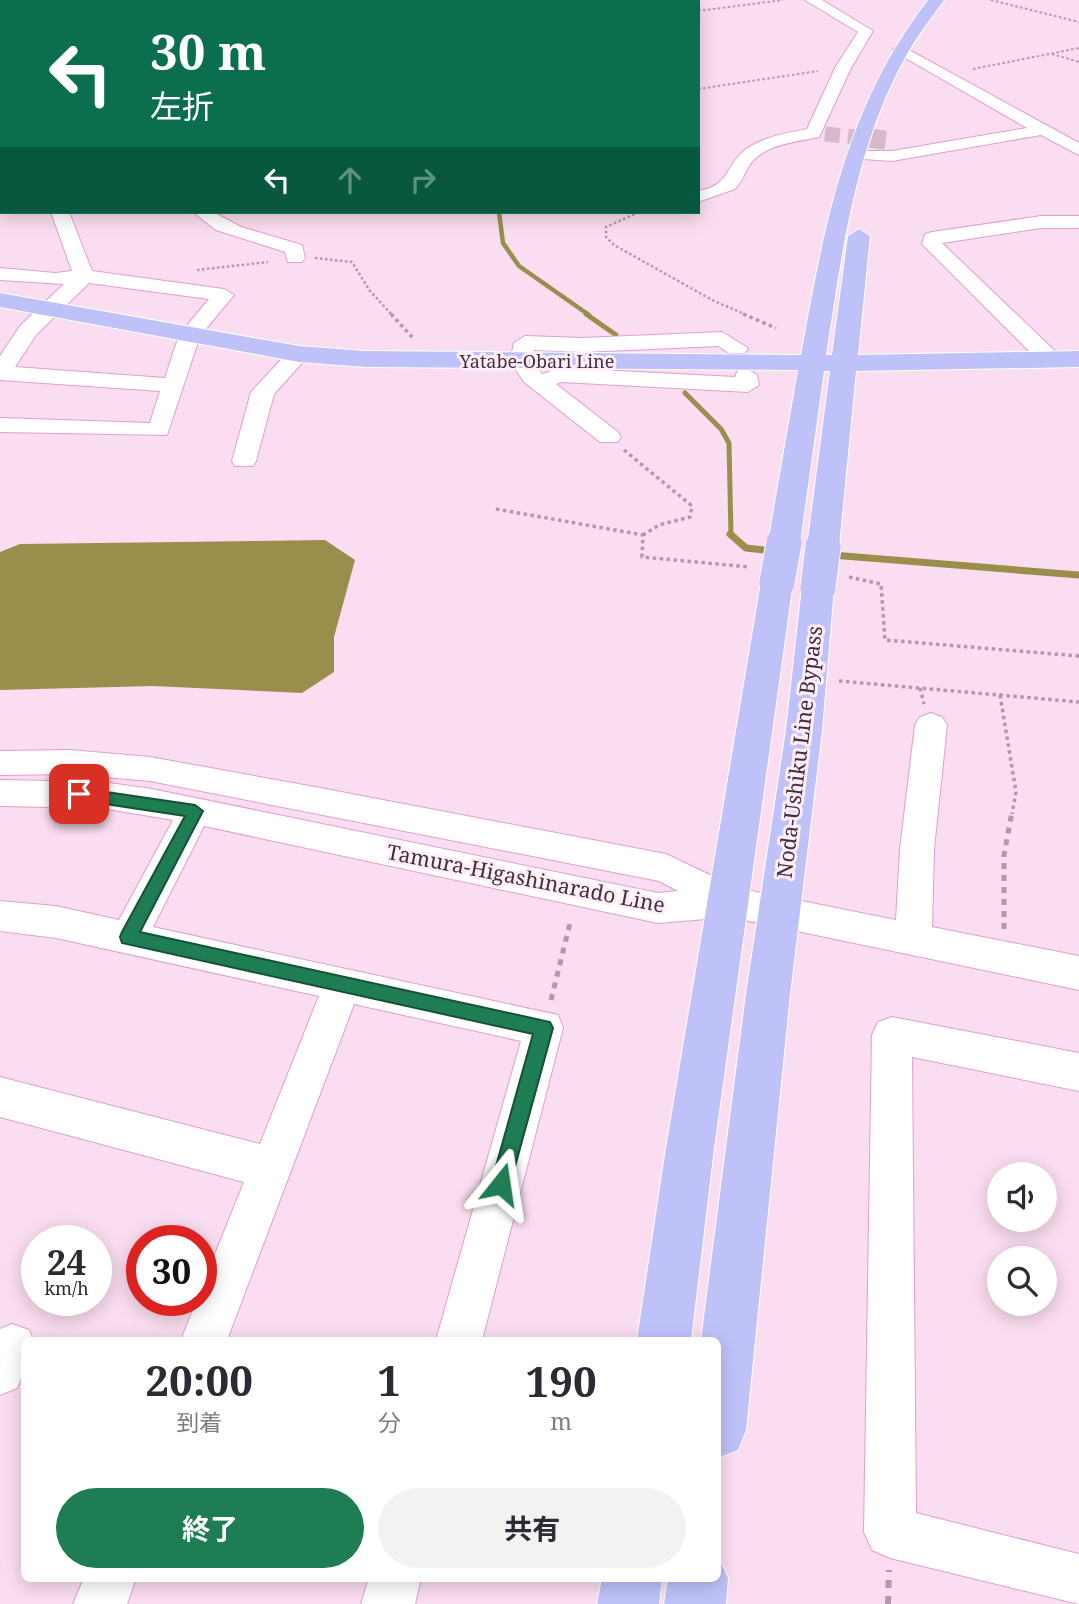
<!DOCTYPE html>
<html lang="ja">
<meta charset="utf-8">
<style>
body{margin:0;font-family:"Noto Serif","Noto Sans JP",serif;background:#f2f2f3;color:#2b2b33;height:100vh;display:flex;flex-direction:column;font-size:26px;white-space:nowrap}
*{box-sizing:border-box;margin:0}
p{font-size:23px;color:#7c7c81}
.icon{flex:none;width:38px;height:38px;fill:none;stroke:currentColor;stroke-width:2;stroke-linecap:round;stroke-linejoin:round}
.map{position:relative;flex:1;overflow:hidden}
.details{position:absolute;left:21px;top:1337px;width:700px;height:245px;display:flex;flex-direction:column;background:#fff;border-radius:10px;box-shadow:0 4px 18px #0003}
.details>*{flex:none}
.guide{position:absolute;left:0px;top:0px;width:700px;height:214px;box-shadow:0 4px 18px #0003;background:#0b6e4f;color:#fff;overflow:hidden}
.tools{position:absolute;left:987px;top:1162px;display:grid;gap:14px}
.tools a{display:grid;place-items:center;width:70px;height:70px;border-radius:50%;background:#fff;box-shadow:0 4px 18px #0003;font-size:35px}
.speed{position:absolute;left:21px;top:1225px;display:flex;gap:14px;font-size:35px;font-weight:700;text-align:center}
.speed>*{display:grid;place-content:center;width:91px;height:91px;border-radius:50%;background:#fff;box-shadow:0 4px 18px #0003;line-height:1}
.speed small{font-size:18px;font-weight:400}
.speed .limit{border:10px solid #d22;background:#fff;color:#111}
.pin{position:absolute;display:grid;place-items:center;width:60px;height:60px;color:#fff;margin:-30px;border-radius:14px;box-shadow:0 4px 10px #0006}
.me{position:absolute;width:77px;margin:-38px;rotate:15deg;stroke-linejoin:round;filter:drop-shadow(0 0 5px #0008)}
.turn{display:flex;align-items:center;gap:24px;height:147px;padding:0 35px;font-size:32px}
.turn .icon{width:91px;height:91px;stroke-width:2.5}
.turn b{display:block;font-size:49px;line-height:60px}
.lanes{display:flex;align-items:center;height:66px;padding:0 35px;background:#0003;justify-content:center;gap:35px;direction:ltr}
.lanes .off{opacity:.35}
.eta{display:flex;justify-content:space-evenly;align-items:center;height:119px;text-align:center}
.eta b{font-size:42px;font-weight:700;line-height:49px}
.primary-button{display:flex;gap:14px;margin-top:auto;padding:14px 35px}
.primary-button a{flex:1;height:80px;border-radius:42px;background:#1f7d54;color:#fff;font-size:28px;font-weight:700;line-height:80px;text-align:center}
.primary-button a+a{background:#f2f2f3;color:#2b2b33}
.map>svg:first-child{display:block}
.water{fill:#9a8e4d}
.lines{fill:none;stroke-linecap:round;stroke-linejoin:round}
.stream-far3{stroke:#9a8e4d;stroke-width:3.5}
.stream-far2{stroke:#9a8e4d;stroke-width:4.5}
.stream-far1{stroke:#9a8e4d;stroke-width:5}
.stream{stroke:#9a8e4d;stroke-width:7}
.minor-tunnel-far1{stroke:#d6bacc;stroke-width:15;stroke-dasharray:15 8;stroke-linecap:butt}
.minor-tunnel{stroke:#d6bacc;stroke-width:19;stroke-dasharray:19 10;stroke-linecap:butt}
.minor-casing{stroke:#e29ecc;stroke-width:2}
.major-casing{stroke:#fff;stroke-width:2}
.path-far4{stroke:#b498aa;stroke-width:2;stroke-dasharray:2.5 2.5;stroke-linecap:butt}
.path-far3{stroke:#b498aa;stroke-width:2.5;stroke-dasharray:2.5 2.5;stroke-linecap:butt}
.path-far2{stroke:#b498aa;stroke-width:3.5;stroke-dasharray:3.5 3.5;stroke-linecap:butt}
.path-far1{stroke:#b498aa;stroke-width:5;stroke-dasharray:6 6;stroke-linecap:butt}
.path{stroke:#b498aa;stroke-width:6;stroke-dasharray:8 8;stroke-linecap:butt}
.minor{fill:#fff;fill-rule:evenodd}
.major{fill:#bec2f9;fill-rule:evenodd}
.major-bridge-casing{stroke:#fff;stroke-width:37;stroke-linecap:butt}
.major-bridge{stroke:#bec2f9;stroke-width:35}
.route{fill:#1f7d54;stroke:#145137;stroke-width:2}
.labels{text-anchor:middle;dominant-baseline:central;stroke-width:6;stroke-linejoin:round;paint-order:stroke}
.far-street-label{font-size:18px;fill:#472c3e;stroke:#feeff8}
.street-label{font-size:21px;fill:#472c3e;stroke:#feeff8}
</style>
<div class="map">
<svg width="1079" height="1604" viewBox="0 0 1079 1604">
<rect width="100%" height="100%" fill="#faddf0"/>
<path class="water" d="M325,540L355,560L334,637V672L302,693L153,686L0,690V552L20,544Z"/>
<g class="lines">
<path class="stream-far3" d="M234,0L236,2"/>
<path class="stream-far2" d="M499,212L503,243L519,266L589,315"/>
<path class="stream-far1" d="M586,314L616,335
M685,393L721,429L729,443L731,536"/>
<path class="stream" d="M730,534L746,548L773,551
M832,555L1079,575"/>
<path class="minor-tunnel-far1" d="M825,134L884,140"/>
<path class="minor-tunnel" d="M867,138L893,141"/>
<defs>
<path id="minor" d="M59,0H73V2H59Z
M805,0H822L873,31L851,68L821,133L819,137C796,142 763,144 749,166C744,174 742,182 735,189L698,202V191C731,185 724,167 745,150C762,137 786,133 807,129L835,68L858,32Z
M900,45L1079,143V155L1041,135L892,161L863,159L860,155L863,151H892L1027,128L895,52L893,49Z
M0,91H2V101H0Z
M51,212H69L92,271L224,289L234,295L200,336L167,435L0,432V418L150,423L160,391L0,380V356L20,326L64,284L0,280V268L55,273L72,271ZM89,283L209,299L179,335L165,378L15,367L36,335Z
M193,212H213L241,227L302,245L305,258L302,262H288L285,252L216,230Z
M1041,216H1079V228H1041L942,243L1058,354L1061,359L1058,364H1042L922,244L925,234L932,232Z
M722,332L748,348L745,353H729L718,346L583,352L534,350L532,361L542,374L560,368L735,377L738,370L746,368L757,375L759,385L748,392L562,382L556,384L618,432L621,437L618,442H600L524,382L510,361L514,343L525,336L583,338Z
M299,347L310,354L274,394L256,461L253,466H235L232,461L251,392L291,349Z
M931,713L942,717L947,725L934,849L932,927L1079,956V990L730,917L658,923L204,826L153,927L558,1015L563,1028L482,1340H436L521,1041L354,1004L227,1340H181L197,1300H201V1289L244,1182L0,1117V1077L260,1144L319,996L56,938L0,931V901L56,906L119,920L173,820L102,808L0,806V780L102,782L152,789L658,893L678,891L659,881L150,781L70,774L0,775V751L70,750L150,757L315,787L666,854L737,888L896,920L900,849L915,725L920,717Z
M892,1017L1079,1053V1091L912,1057L916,1513L1079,1554V1604L890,1558L872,1550L864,1532L872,1035L878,1022Z
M12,1324L29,1330L33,1340H24V1372L17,1388L0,1395V1329Z
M84,1578H136L127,1604H73Z
M369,1578H421L415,1604H361Z"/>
<path id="major" d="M928,0H944C928,22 912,43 900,67C854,155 841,258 826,355H832L848,236L859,229L870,236L858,355L1079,351V367L856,371L839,547L834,554L823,557L812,554L807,547L830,371H824L800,543L795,550L784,553L773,550L768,543L798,370L365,367L299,362L0,307V293L299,346L365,351L801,355C825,224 845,108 928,0Z
M777,571L788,575L793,582L714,1148L691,1340H637L666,1148L761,582L766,575Z
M818,576L829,579L834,587L822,730L790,994L746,1430L738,1450L718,1458V1340H701L746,994L786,730L802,587L807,579Z
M718,1556L728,1578L726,1604H664L668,1578H718Z
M602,1578H662L659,1604H597Z"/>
</defs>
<use href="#minor" class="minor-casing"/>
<use href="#major" class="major-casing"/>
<path class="path-far4" d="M991,0L1079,22
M698,11L783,0
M1052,54L1079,62
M973,69L1079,48
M698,89L818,71"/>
<path class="path-far3" d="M639,212L606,227V237L614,245L714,301L747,315
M315,258L352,262L370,291L392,315
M197,270L268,262"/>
<path class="path-far2" d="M391,314L413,338
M743,314L776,328
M624,450L692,506L690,517L659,525L643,535
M496,509L643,535L642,557L750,567
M849,577L881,584L885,640L1079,656
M839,681L1079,702
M920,688L924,704
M1000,695L1016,792L1012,814"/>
<path class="path-far1" d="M1004,929V855L1012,812
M551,1000L571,919"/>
<path class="path" d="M888,1604L889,1570"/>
<use href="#minor" class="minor"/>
<use href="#major" class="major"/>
<defs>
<path id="major-bridge" d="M777,582L784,543
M818,587L823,547"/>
</defs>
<use href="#major-bridge" class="major-bridge-casing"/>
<use href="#major-bridge" class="major-bridge"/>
</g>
<path class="route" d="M79,788L195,805L203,811L140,932L550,1022L553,1028L508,1192L501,1195L494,1192L491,1184L533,1034L122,943L120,937L122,932L185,816L79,800L71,794Z"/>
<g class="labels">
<g class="far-street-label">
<text x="537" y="361">Yatabe-Obari Line</text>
</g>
<g class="street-label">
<text transform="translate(799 752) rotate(-83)">Noda-Ushiku Line Bypass</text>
<text transform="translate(526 878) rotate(11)">Tamura-Higashinarado Line</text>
</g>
</g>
</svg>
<div class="tools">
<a><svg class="icon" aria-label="sound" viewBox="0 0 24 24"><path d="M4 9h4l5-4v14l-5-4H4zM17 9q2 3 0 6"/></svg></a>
<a><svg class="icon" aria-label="search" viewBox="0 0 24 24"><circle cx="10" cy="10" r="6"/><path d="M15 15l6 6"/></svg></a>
</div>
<div class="speed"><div>24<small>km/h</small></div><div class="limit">30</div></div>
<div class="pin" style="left:79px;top:794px;background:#d93025"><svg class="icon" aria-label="arrive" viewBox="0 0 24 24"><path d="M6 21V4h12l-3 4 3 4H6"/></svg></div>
<svg class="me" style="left:501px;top:1184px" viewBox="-20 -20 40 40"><path d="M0-17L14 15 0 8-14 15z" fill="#1f7d54" stroke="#fff" stroke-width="4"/></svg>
<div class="guide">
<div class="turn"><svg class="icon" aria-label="left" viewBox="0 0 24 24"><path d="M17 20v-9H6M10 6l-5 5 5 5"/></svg><div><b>30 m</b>左折</div></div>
<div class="lanes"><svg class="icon" aria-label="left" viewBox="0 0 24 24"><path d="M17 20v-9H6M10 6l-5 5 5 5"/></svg><svg class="icon off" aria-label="ahead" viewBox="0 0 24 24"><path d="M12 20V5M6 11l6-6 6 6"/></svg><svg class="icon off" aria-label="right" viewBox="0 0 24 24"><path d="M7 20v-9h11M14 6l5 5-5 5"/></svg></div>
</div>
<section class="details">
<div class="eta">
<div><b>20:00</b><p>到着</p></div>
<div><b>1</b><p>分</p></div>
<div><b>190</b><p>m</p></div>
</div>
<div class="primary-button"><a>終了</a><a>共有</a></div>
</section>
</div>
